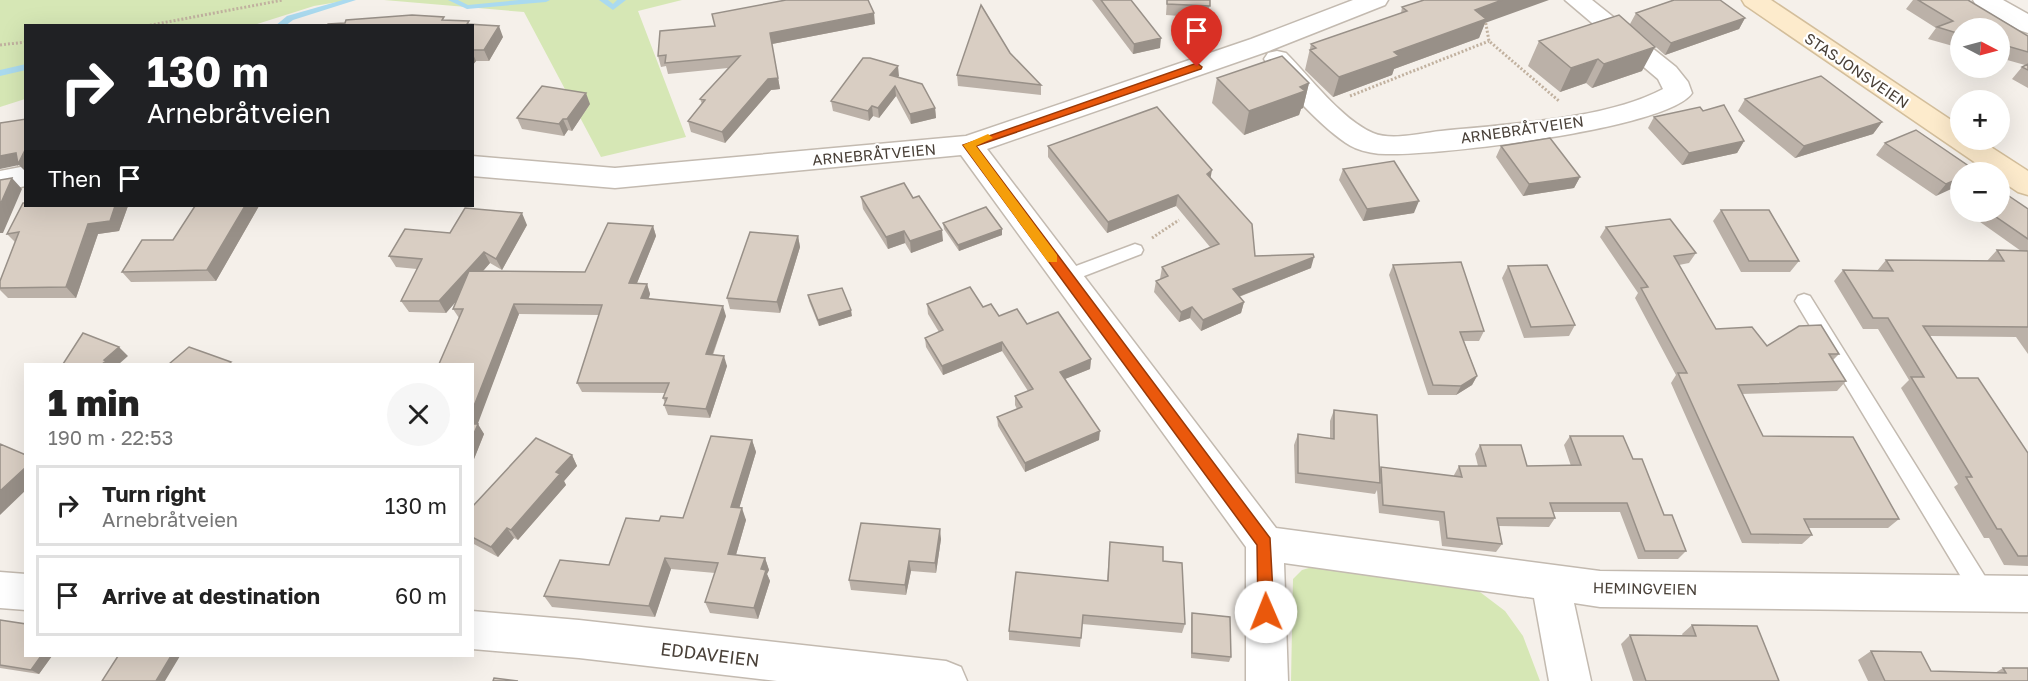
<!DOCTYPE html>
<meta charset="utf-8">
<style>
body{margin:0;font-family:"Golos Text",sans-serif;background:#f6f6f6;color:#222;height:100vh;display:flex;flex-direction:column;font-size:22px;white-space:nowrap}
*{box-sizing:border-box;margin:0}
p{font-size:20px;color:#767676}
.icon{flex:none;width:33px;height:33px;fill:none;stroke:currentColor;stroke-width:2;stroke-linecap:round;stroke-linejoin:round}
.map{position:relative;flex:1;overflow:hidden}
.panel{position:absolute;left:24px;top:363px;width:450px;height:294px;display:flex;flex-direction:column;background:#fff;border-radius:0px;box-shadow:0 6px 24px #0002}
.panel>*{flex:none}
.banner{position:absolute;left:24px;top:24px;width:450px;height:183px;border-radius:0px;box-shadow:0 6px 24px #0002;background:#202124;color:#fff;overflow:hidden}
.needle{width:39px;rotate:96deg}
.controls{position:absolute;left:1950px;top:18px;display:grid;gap:12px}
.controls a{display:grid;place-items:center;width:60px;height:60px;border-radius:50%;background:#fff;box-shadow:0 6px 24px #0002;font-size:30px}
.pin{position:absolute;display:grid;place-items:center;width:51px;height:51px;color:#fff;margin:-62px -26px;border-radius:50% 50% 50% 0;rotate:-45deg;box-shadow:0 0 6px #0007}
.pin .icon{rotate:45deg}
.me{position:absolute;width:66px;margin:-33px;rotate:359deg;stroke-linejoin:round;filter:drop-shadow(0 0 4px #0008)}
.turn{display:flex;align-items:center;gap:21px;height:126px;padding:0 24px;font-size:27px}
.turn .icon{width:78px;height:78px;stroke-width:2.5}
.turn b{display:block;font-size:42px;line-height:51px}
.then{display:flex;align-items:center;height:57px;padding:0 24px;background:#0003;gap:12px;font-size:22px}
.round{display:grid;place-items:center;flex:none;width:63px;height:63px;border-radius:32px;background:#f6f6f6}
.head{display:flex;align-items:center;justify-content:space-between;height:102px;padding:0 24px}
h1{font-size:36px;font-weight:800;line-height:45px}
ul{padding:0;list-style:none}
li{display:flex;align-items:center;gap:18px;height:81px;margin:0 12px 9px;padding:0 12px;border:3px solid #e0e0e0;border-radius:0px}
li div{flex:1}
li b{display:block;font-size:22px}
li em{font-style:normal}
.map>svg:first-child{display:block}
.green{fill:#d6e7b5}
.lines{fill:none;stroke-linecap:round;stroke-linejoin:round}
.stream{fill:#aadaef;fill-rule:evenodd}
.lane-casing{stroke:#c3bab0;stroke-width:3}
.street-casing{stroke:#c3bab0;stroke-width:3}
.secondary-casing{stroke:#d3be9b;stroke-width:3}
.path{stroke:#c1b19f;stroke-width:3;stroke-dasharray:2 2;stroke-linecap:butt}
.lane{fill:#fff;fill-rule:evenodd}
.street{fill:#fff;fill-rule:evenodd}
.secondary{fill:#fdebcc;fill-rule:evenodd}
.wall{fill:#bbb1a8}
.shaded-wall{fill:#989088}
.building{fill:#d9cec3;stroke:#989088;stroke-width:1.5}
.route{fill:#ea580c;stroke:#983908;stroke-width:1.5}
.slow{fill:#f59e0b}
.labels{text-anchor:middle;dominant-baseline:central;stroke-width:4.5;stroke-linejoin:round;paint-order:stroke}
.street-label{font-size:15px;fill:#494038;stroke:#fff}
.near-street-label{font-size:18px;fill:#494038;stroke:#fff}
</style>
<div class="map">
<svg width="2028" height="681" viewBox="0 0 2028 681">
<rect width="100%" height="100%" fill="#f5f0ea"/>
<path class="green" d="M0,0H350L314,6L254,25L26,26L25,99L0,107Z
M384,0H682L638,11L686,137L601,157L524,12Z
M1319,565L1476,589L1505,611L1523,636L1540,681H1291L1293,579L1302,570Z"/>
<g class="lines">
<path class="stream" d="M343,0H356L293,20L285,26H275L287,16Z
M448,0H458L468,5L519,0H550L546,2L467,9Z
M599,0H608L613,4L617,0H626L613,10Z
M157,24H173L177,26H156Z
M26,64V70L0,76V70Z"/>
<defs>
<path id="lane" d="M1135,244L1141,246L1143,250L1141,254L1066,283L1060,282L1057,277L1060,272Z
M1804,294L1810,296L1991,586L1994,593L1991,600L1983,603L1975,600L1798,306L1795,301L1798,296Z"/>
<path id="street" d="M1353,0H1388L1385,5L1269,51L987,149L1276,528L1600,571L2028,576V612L1600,607L1574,603L1591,681H1549L1534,598L1284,563L1288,681H1246V547L961,155L615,188L472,176V156L615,168L966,136L1251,39Z
M1565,0H1592L1676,67L1688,82L1692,93C1669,129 1434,156 1386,154C1376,154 1365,152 1355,148C1330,137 1280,83 1264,59L1268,53L1277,51L1286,53C1310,77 1342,120 1373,133C1392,141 1421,133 1441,131C1508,124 1604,120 1663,89L1658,79Z
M1973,0H2003L2028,14V33L2019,30L1976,5Z
M26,166V186L0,191V171Z
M0,572L26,574V610L0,608Z
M472,611L579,620L946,661L961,667L967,681H777L579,658L472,649Z"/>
<path id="secondary" d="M1742,0H1771L1960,126V140H1980L2028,171V195L2018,192L2000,180V172H1989L1745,5Z"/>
</defs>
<use href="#lane" class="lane-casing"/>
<use href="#street" class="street-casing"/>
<use href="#secondary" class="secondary-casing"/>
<path class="path" d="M1485,19L1489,41L1559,101
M146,26L283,0
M0,45L26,42
M1350,96L1489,41
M1152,238L1179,220"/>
<use href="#lane" class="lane"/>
<use href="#street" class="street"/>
<use href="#secondary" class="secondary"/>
</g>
<path class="wall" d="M1092,0H1131L1160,48L1133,54Z
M1167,0H1210L1208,18L1166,15Z
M1913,0H1968L2028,36V88L2012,79L2022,67L2025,65L2000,58V28H1960V48L1928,39L1936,28L1906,9Z
M1402,7L1485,23L1479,38L1394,69L1392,75L1333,97L1305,70L1311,44L1401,13Z
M1636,13L1745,18L1739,29L1665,55L1640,33L1642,71L1592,88L1586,83L1560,92L1528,66L1539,41L1630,24Z
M445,20L471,25L503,37L489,61H476L472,66V26Z
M875,24L772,44L780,89L771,90L725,143L691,132L688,121L702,104L700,99L728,68L668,74L666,66L661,67L658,56L715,26Z
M1010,53L1041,85V95L958,86L957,75Z
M899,76L897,77L935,108L936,118L911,124L896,96L879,118L873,116L869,121L833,111L831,101Z
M1217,78L1309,83L1303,108L1301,109L1299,115L1244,135L1212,103Z
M1745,99L1882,122L1873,134L1795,158L1738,111Z
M590,104L572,131L568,130L564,136L522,129L517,118Z
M1703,111L1744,141L1737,153L1682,165L1648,128L1654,117Z
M1885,143L1976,171L1974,172H1960L1936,196L1876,155Z
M1048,146L1211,178L1255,256L1311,268L1239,297L1244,302L1241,313L1201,331L1190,318L1179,322L1154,292L1156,281L1160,279L1162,267L1210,247L1176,206L1107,233L1048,157Z
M1501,146L1580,177L1574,188L1523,196L1496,157Z
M1343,169L1414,213L1363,221L1339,180Z
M861,197L943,241L911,253L905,243L888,249L863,209Z
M26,206H128L119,231L98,234L76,298H8L0,290V281L15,242L7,234Z
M195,206H259L216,281L131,282L122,272L173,240Z
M2028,209V354L2016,337L1930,336L1957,378L2028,453V566L2004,565L1989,538H1984L1954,487L1958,484L1901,388L1909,380L1878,329H1863L1834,281L1843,270L1877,271L1886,260L1987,261L1997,250L2021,251L1966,212H2000Z
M1721,210L1799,261L1790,272H1741L1713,221Z
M943,223L1002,235L959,251L944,229Z
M527,225L502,270L490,263L483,271L585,272L653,226L656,236L637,283L647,284L650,294L649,298L726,316L713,355L727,366L710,418L668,415L664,405L665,403L663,398L665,393L582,392L577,383L599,315L519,314L477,424L484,434L472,464L459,318L453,309L456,301L446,313L409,312L401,301L417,269L396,267L389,256L450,233Z
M1606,227L1696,253L1689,263L1679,265L1716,329L1767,346L1839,354L1833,360L1846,381L1837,391L1742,394L1763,436L1899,519L1888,528H1808L1812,535L1802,544L1742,543L1671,383L1676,375L1635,298L1638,293L1600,237Z
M798,236L800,247L780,313L730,309L727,298Z
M1393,265L1484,331L1479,341H1464L1477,376L1472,385L1456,395H1428L1389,275Z
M1508,266L1575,325L1569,336L1524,338L1502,278Z
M808,295L852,316L819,326L809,301Z
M927,304L983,307L999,316L1027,324L1091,359L1090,369L1065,379L1099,440L1025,472L998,426L997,417L1017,409L1015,405V396L1028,391L1002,351L943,375L926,347L925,338L939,332L928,314Z
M1334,410L1380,469L1381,467L1454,476V475L1459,466H1478L1475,454L1480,445L1527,466H1571L1564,445L1570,436L1633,459L1664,515L1686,551L1678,559H1638L1620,512H1553L1555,518L1549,527L1499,526L1502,544L1496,552L1442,546L1439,521L1379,513L1377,490L1375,494L1295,483L1294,445L1298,434L1330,438V421Z
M752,440L756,452L739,508L746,520L736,555L765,558L769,570L767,574L770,581L758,619L710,613L705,602L715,573L671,569L655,617L552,607L544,596L609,565L659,521L683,518Z
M572,455L577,466L564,481L566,485L518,540L514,538L498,557L472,543V507Z
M941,539L936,573L911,571L906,595L851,590L849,580Z
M1110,542L1163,561L1185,624L1182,633L1082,624L1080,647L1009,640V631L1107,580Z
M1192,613L1231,657L1229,662L1191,658V618Z
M0,620L26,656H52L39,674L0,668Z
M1692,625L1779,681H1633L1621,644L1630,635L1683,636L1682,634Z
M1871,651L1931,671L1995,673L2003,668L2028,681H1868L1858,660Z"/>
<path class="shaded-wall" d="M1502,0H1549L1485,23L1479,38L1394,69L1392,75L1333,97L1339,77L1475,10Z
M874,13L875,24L772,44L780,89L771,90L725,143L722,132L768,79L770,33Z
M1745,18L1739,29L1665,55L1671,43Z
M499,26L503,37L489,61L484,50Z
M1161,38L1160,48L1133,54L1134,44Z
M1655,47L1642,71L1592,88L1604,64Z
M472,52L476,61L472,66Z
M1598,59L1586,83L1560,92L1571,68Z
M898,66L899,76L891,85L890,75Z
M1309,83L1303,108L1301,109L1299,115L1244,135L1249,111L1300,87Z
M895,86L896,96L879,118L878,108Z
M586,93L590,104L572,131L567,119Z
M872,106L873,116L869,121L868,111Z
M935,108L936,118L911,124L910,114Z
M563,119L568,130L564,136L559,124Z
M1882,122L1873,134L1795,158L1804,146Z
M1744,141L1737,153L1682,165L1689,153Z
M26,148V172L19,165L0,169V156Z
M1212,170L1210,181L1207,174Z
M1580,177L1574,188L1523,196L1529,184Z
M12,178L22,189L3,233H0V205Z
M1960,178V185L1936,196L1946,184Z
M1178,195L1176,206L1107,233L1108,222Z
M1419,201L1414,213L1363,221L1367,209Z
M115,206H128L119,231L98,234L76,298L66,287L88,224Z
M245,206H259L216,281L207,270Z
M522,213L527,225L502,270L496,259Z
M653,226L656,236L633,293L629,283Z
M1002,229V235L959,251L958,245Z
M942,230L943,241L911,253L910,241Z
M904,231L905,243L888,249L886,237Z
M798,236L800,247L780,313L777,302Z
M484,252L490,263L446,313L439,301Z
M1314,257L1311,268L1230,300L1233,289Z
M647,284L650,294L645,308L641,298Z
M1244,302L1241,313L1201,331L1203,320Z
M514,304L519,314L474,434L472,432V411Z
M723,306L726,316L709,364L706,354Z
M1192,307L1190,318L1179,322L1181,312Z
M851,310L852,316L819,326L818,320Z
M1002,342V351L943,375L942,366Z
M119,347L128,356L119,364H102L104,360Z
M724,356L727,366L710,418L706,409Z
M1091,359L1090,369L1060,381V372Z
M1477,376L1472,385L1456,395L1461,386Z
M478,424L484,434L472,464V438Z
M1100,431L1099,440L1025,472V463Z
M752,440L756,452L736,519L731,507Z
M572,455L577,466L564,481L566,485L518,540L511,530L556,472Z
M26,467V490L0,515V491Z
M742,508L746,520L733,565L728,554Z
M507,528L514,538L498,557L491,547Z
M940,529L941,539L936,573L935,563Z
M665,558L671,569L655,617L649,606Z
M765,558L769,570L767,574L770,581L758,619L754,608L761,569Z
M909,561L911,571L906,595L905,585Z
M41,656H52L39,674L31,670Z
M171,656H180L165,681H156Z"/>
<path class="building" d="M786,0H868L874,13L770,33L778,78L768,79L722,132L688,121L705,100L700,99L740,56L665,63L666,55L658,56L660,31L715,26L712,14Z
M1101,0H1131L1161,38L1134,44Z
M1167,0H1210V6L1167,4Z
M1424,0H1502L1475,10L1486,19L1394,52L1399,56L1339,77L1310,50L1316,48L1311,44L1407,11L1402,7Z
M1674,0H1720L1745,18L1671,43L1636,13Z
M1918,0H1968L2028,36V52L2000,44V28H1960V34L1937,27L1953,21Z
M981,5L1010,53L1041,85L957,75Z
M412,15L444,17L442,20L469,21L467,24L499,26L484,50H472V26H327L328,24L345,23L346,20Z
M1619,15L1655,47L1604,64L1598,59L1571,68L1539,41Z
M1282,56L1309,83L1300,87L1305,91L1249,111L1217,78Z
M863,58H870L898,66L890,75L922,84L935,108L910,114L895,86L878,108L872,106L868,111L831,101Z
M2028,64V70L2022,67Z
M1821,76L1882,122L1804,146L1745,99Z
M542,86L586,93L567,119H563L559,124L517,118Z
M1724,105L1744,141L1689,153L1654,117L1700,107L1703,111Z
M1157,107L1212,170L1207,174L1252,224L1255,256L1313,254L1314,257L1233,289L1244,302L1203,320L1192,307L1181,312L1156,281L1168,276L1162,267L1219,244L1178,195L1108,222L1048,146Z
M26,119V148L18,164L16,153L0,156V123Z
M1916,130L1976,171L1972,172H1960V178L1946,184L1885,143Z
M1550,138L1580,177L1529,184L1501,146Z
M1394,161L1419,201L1367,209L1343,169Z
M12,178L0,205V180Z
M904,183L913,198L919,196L942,230L910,241L904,231L886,237L861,197Z
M2000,190L2028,209V239L1989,212H2000Z
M23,203H26V206H115L110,221L88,224L66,287L0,288V281L19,232L7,234Z
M195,206H245L207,270L122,272L142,240H173Z
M986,207L1002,229L958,245L943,223Z
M465,208L522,213L496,259L484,252L439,301H401L422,259L389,256L405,229L450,233Z
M1721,210H1769L1799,261H1749Z
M1670,219L1696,253L1674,256L1716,329L1752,327L1767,346L1799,326L1821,325L1839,354H1829L1846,381L1738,385L1763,436L1853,437L1899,519H1804L1812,535L1751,534L1678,373H1687L1641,288L1648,287L1606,227Z
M608,223L653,226L629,283L647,284L641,298L723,306L706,354L724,356L706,409L664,405L667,398H663L669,383H577L602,305L514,304L472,411V364H439L463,309H453L469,271L585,272Z
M750,232L798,236L777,302L727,298Z
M1997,250L2028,251V327L1923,326L1957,378H1978L2028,453V556H2018L2001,529H1997L1966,477H1972L1911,377H1924L1888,318H1873L1843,270L1893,271L1886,260L2004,261Z
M1461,262L1484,331L1460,332L1477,376L1461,386L1433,385L1393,265Z
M1547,265L1575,325L1531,327L1508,266Z
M970,287L983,307L991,304L999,316L1017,309L1027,324L1058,312L1091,359L1060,372L1100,431L1025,463L997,417L1022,407L1015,396L1033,389L1002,342L942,366L925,338L943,330L927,304Z
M842,288L851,310L818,320L808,295Z
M83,333L119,347L104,360L106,361L102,364H63Z
M189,347L231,362L228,364H169Z
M1334,410L1377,415L1380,483L1298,473V434L1334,439Z
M472,424H478L472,438Z
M711,436L752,440L731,507L742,508L728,554L765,558L761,569L766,570L754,608L705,602L718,563L665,558L649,606L544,596L560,560L609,565L626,518L659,521L661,516L683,518Z
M1570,436H1623L1633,459H1642L1664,515H1672L1686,551H1645L1627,503H1550L1555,518H1497L1502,544L1447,538L1444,512L1383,505L1381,467L1462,477L1459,466H1486L1480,445H1521L1527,466L1581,465Z
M536,438L572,455L556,472L560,474L511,530L507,528L491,547L472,537V507Z
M0,444L26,455V467L0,491Z
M861,523L940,529L935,563L909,561L905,585L849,580Z
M1110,542L1163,547V561L1182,563L1185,624L1083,615L1081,638L1009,631L1016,572L1108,581Z
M1192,613L1230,617L1231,657L1192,653Z
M0,620L26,624V656H41L31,670L0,665Z
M1692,625L1757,626L1779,681H1646L1630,635L1696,636Z
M1871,651L1921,652L1931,671L2006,673L2003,668H2028V681H1885Z
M118,656H171L156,681H102Z
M494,678L518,681H493Z"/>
<path class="route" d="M1197,63L1202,67L1201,69L976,146L1270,538L1274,612L1272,617L1266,620L1260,617L1258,612L1257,545L963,145Z"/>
<path class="slow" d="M988,134L993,138L976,146L1057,255V262H1048L963,145Z"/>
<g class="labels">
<g class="street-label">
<text transform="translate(1857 70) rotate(34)">STASJONSVEIEN</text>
<text transform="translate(1522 129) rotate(-8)">ARNEBRÅTVEIEN</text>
<text transform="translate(874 154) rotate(-5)">ARNEBRÅTVEIEN</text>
<text transform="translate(1645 588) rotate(1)">HEMINGVEIEN</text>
</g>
<g class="near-street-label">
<text transform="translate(710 654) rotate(7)">EDDAVEIEN</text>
</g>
</g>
</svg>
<div class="controls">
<a><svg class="needle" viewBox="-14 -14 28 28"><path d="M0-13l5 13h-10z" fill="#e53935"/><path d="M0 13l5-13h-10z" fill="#767676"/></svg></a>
<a>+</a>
<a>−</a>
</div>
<div class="pin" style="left:1197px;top:67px;background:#d93025"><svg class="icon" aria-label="arrive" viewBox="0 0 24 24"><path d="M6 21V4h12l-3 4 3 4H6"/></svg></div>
<svg class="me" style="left:1266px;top:612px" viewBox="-20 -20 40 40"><circle r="19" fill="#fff"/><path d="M0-13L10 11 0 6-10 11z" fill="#ea580c"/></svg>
<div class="banner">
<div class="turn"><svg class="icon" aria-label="right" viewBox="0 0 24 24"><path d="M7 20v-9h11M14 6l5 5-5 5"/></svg><div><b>130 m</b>Arnebråtveien</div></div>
<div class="then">Then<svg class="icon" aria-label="arrive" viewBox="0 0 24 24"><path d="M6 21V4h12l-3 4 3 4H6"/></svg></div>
</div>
<section class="panel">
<div class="head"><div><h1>1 min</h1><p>190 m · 22:53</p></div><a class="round"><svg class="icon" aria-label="close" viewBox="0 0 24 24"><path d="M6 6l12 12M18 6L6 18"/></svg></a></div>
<ul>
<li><svg class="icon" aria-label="right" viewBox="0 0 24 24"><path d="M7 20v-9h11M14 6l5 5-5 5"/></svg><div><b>Turn right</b><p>Arnebråtveien</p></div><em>130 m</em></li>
<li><svg class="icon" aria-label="arrive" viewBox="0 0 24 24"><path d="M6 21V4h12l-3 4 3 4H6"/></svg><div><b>Arrive at destination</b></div><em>60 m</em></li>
</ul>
</section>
</div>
